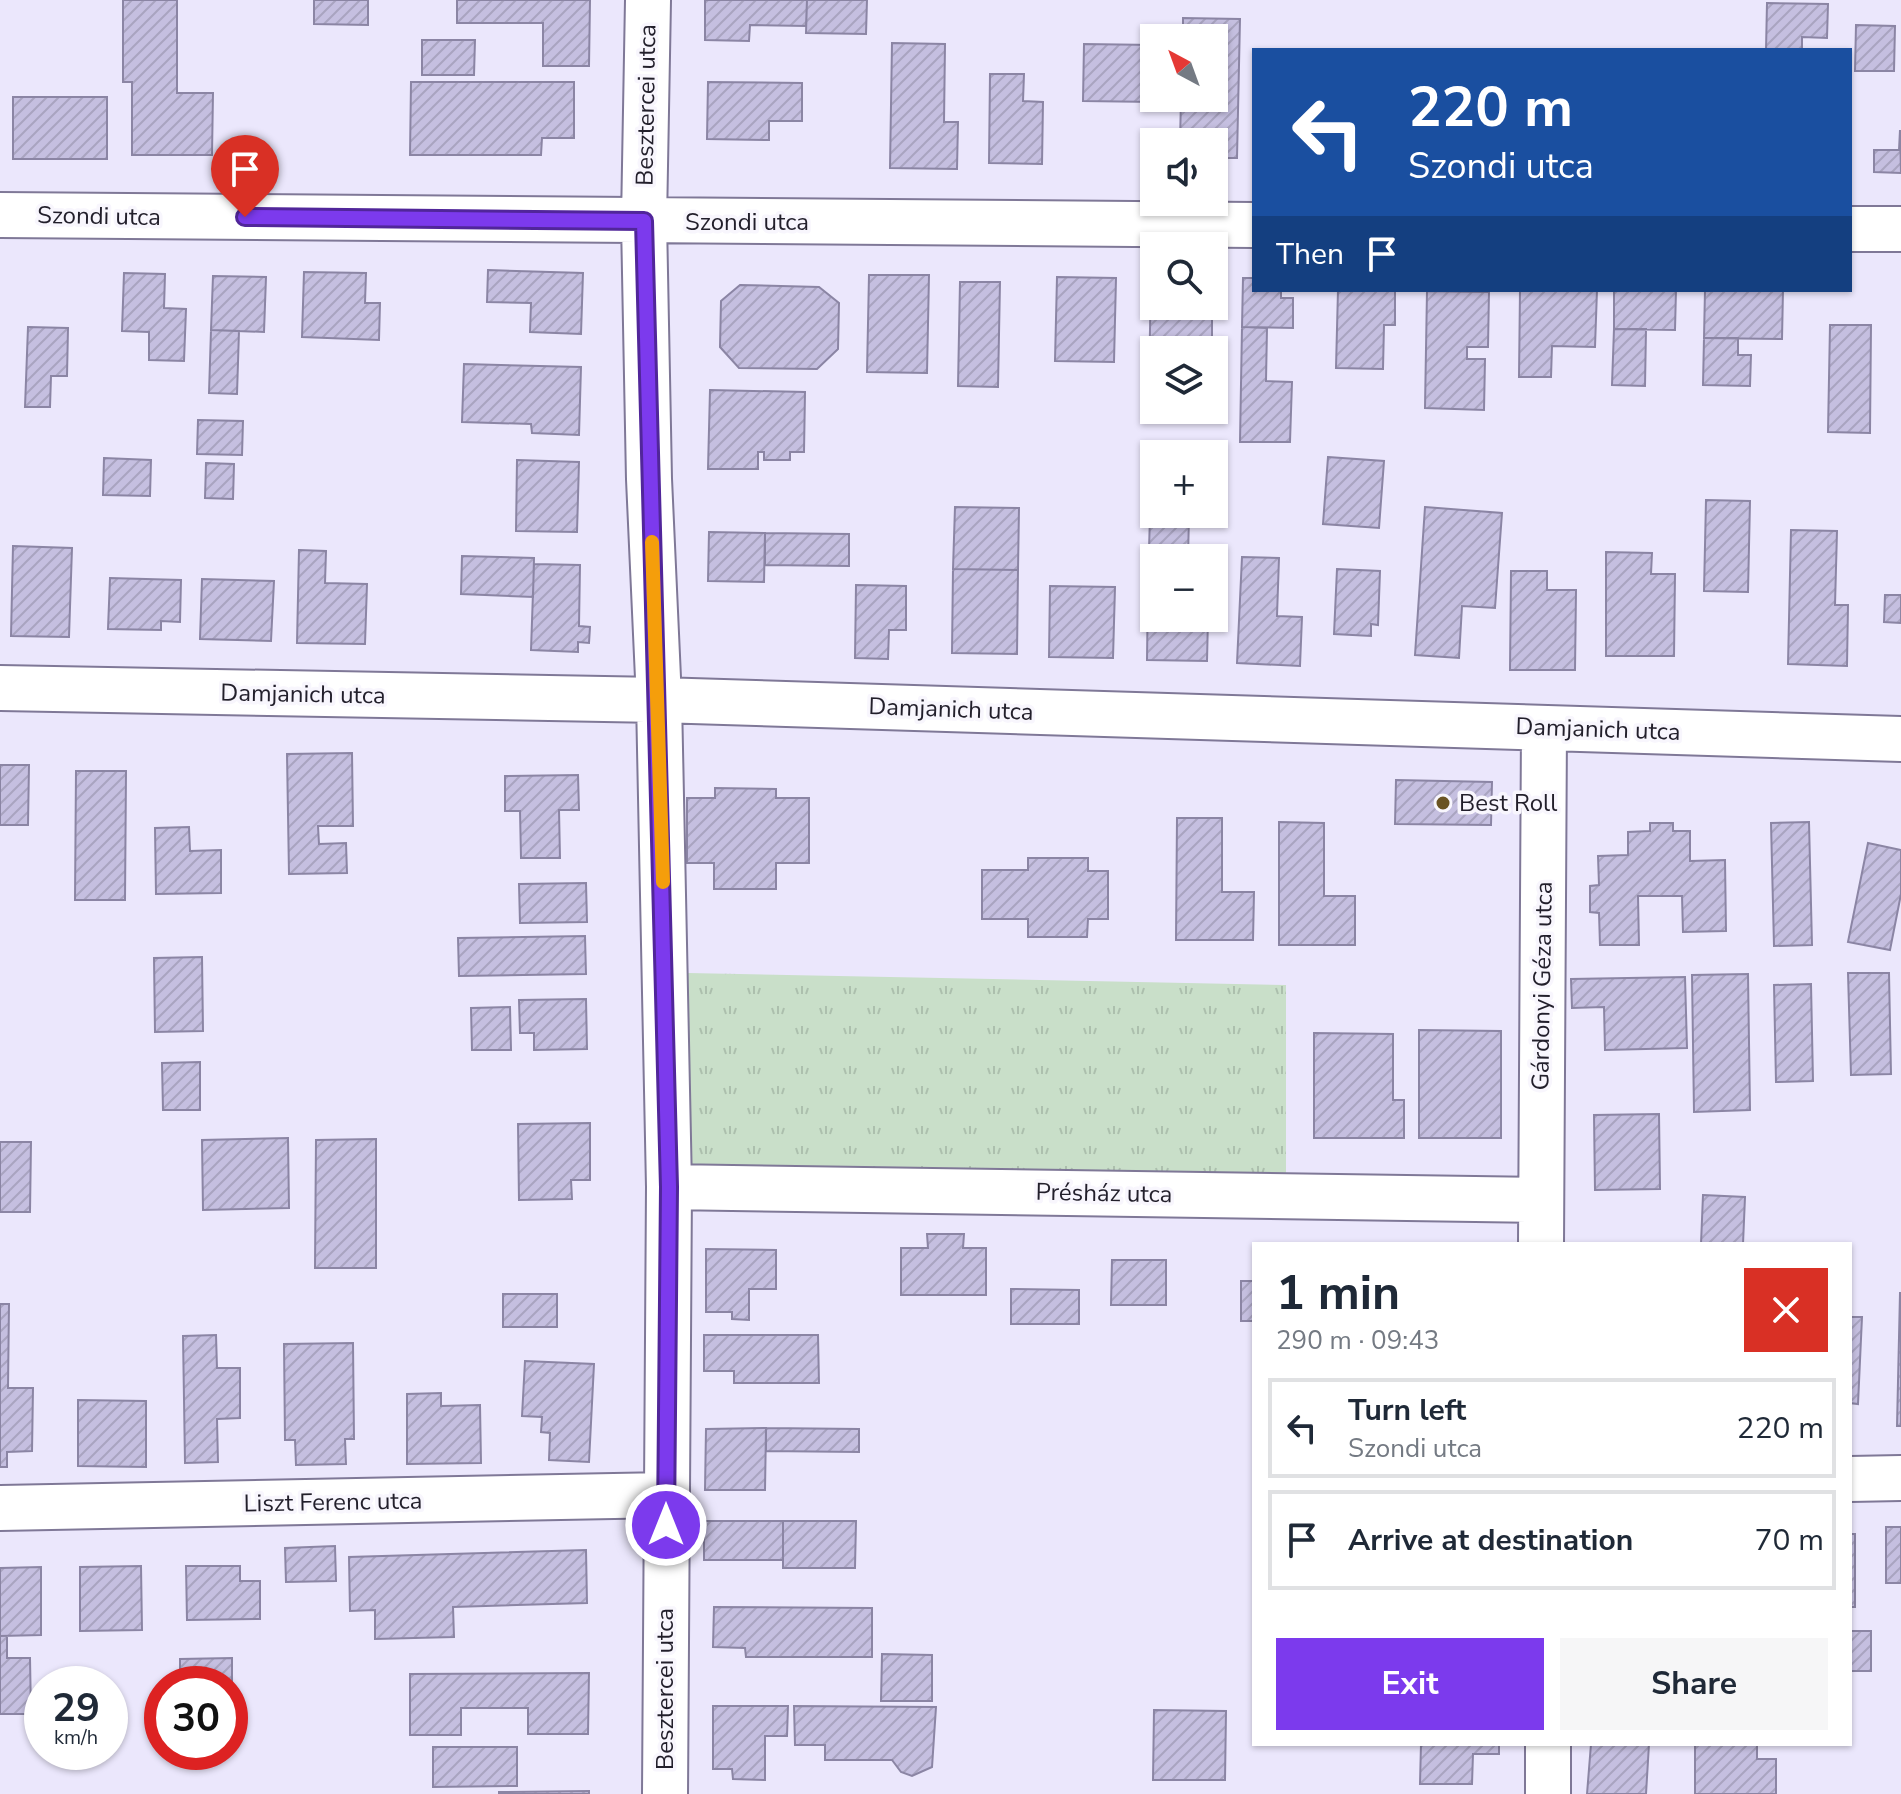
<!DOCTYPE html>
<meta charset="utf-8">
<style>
body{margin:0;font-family:"Nunito Sans",sans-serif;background:#f6f6f7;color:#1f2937;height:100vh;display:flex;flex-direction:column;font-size:30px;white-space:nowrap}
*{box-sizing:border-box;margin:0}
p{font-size:26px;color:#747a83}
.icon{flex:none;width:44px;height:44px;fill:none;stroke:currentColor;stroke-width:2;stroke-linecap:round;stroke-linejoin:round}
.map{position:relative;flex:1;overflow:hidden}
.side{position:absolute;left:1252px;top:1242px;width:600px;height:504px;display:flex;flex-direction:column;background:#fff;border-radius:0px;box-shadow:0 2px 6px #0004}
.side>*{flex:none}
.hud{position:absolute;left:1252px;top:48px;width:600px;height:244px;border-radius:0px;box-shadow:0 2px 6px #0004;background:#1a4fa0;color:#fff;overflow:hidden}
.needle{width:52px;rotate:319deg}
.controls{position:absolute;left:1140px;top:24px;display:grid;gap:16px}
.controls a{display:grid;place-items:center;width:88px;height:88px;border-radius:0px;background:#fff;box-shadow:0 2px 6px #0004;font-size:40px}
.speed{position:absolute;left:24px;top:1666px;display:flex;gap:16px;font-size:40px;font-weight:700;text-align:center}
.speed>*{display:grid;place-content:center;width:104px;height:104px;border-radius:50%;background:#fff;box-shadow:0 2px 6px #0004;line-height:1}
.speed small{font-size:20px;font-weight:400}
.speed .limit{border:12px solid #d22;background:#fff;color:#111}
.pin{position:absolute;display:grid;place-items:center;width:68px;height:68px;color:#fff;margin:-82px -34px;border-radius:50% 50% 50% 0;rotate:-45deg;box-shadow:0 0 8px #0007}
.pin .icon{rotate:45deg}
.me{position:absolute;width:88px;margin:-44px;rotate:0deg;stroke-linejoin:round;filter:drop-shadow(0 0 6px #0008)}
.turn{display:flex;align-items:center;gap:28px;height:168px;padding:0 24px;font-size:36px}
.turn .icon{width:104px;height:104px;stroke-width:2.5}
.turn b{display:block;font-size:56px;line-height:68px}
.then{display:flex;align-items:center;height:76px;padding:0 24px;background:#0003;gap:16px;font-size:30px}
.round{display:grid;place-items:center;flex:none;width:84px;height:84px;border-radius:0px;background:#f6f6f7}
.head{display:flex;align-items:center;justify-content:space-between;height:136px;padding:0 24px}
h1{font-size:48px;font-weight:700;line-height:60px}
.action{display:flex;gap:16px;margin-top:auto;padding:16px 24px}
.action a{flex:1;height:92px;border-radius:0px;background:#7c3aed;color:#fff;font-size:32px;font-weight:700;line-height:92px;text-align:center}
.action a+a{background:#f6f6f7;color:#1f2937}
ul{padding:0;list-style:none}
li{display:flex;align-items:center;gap:24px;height:100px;margin:0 16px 12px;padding:0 8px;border:4px solid #e0e1e3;border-radius:0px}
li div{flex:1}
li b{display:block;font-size:30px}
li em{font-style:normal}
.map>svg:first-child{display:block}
.park{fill:url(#park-tufts)}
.building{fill:url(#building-hatch);stroke:#8b85a4;stroke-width:2}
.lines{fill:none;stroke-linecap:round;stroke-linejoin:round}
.minor-casing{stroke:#7f7897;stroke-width:48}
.minor{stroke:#fff;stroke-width:44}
.route-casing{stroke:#51269a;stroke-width:20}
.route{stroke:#7c3aed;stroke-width:14}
.slow{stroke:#f59e0b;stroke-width:14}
.poi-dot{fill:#6a5323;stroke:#f8f6fd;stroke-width:3}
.labels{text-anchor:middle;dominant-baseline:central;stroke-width:7;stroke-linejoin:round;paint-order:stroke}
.street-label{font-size:24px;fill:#221f2b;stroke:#f8f6fd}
.poi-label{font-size:24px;fill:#221f2b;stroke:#f8f6fd;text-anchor:start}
</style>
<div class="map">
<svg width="1901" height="1794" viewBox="0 0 1901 1794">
<defs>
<pattern id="park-tufts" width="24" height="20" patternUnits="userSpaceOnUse" patternTransform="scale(2)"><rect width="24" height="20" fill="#c9dfc9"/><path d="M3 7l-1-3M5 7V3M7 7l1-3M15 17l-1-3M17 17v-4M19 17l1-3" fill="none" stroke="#acbfad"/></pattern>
<pattern id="building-hatch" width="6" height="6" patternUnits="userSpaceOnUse" patternTransform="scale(2)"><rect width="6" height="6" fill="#c5bfe0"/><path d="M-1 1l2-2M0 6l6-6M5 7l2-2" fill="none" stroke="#a9a4c0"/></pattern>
</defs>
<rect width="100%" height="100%" fill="#ebe7fc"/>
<path class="park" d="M688,973L1286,985V1180L689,1175Z"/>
<path class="building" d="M123,0H177V93H213L212,155H132V82H123Z
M314,0H368V25L314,24Z
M457,0H590L589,66H543V23H457Z
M705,0H807L806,26L750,25L749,41L705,40Z
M807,0H867L866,34L806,33Z
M1767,3L1828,4L1827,38L1802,37V50H1766Z
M1183,18L1240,19L1237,158H1214V142H1180L1181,98H1214V38H1183Z
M1856,25L1895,26L1894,71H1855Z
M422,40H475L474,75H422Z
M892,43L945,44L944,122H958L957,169L890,168Z
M1084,44L1154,45L1155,102L1083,101Z
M990,74H1024L1023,101L1043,102L1042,164L989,163Z
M411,82H574V138H542L541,155H410Z
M708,82L802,83V121H769V140L707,139Z
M13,97H107V159H13Z
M1900,130L1901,173L1874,172V150H1899Z
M488,270L583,273L581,334L530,332L531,303L487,302Z
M304,272L366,273L365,303H380L379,340L302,337Z
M124,273L165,274L164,308L186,309L184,361L149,360V332L122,331Z
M869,275H929L927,373L867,372Z
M213,276L266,277L264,332L211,330Z
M1057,277L1116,278L1114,362L1055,361Z
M1243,278H1254V290H1281V298H1293V328L1242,327Z
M1151,279H1154V306H1212V338L1175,337L1174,350H1154V380H1149Z
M960,282H1000L998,387L958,386Z
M740,285L819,287L839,303L838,349L817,369L739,368L720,347L721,301Z
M1338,290H1395V325H1384L1383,369L1336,368Z
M1520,290H1597L1595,347L1552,346L1551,377H1519Z
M1614,290H1676L1675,330L1614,329Z
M1705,290H1783L1782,339L1704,338Z
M1427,291L1489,292L1488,347H1467V359H1485L1484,410L1425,408Z
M1830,325H1871L1870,433L1828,432Z
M28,327L68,328L67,376H51L50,407H25Z
M1242,327L1267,328L1266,381L1292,382L1290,442H1240Z
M1614,329H1646L1645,386L1612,385Z
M211,330L239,331L237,394L209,393Z
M1704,338H1738V355H1751L1750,386L1703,385Z
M464,364L581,367L579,435L532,433L531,424L462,422Z
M710,390L805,392L804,452H790V460H764V452H758V469H708Z
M198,420L243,421L242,455L197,454Z
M1328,457L1384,461L1379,528L1323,524Z
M104,458L151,460L150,496L103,495Z
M517,460L579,462L577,532L516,531Z
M206,463L234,464L233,499L205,498Z
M1706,500L1750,501L1748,592L1704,591Z
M955,507L1019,508L1018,570L953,569Z
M1425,507L1502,513L1495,608L1462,606L1459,658L1415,655Z
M1150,516H1189L1188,558H1154V582H1148Z
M1791,530L1837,531L1835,605H1848L1847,666L1788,664Z
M709,532L765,533L764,582L708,581Z
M765,533L849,534V566L765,565Z
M13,546L72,548L69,637L11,636Z
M299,550L326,551L325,583L367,584L365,644L297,643Z
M1606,552L1652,553L1651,574H1675L1674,656H1606Z
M462,556L534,558L533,597L461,594Z
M1242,557L1279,558L1277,616L1302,617L1300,666L1237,663Z
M534,564L580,565L579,626L590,627L589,643L578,642V652L531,650Z
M953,569L1018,570L1017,654L952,653Z
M1337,569L1380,571L1378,625L1371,624V636L1334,634Z
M1511,571H1547V590H1576L1575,670H1510Z
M110,578L181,580L180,622L161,621V630L108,629Z
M202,579L274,581L271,641L200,639Z
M1148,582H1154V618H1208L1207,661L1147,660Z
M856,585L906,586V630H889L888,659L855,658Z
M1050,586L1115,587L1113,658L1049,657Z
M1885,595H1901V623L1884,622Z
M352,753L353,826H318L319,844L346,843L347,873L289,874L287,754Z
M0,765H29L28,825H0Z
M76,771H126L125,900H75Z
M578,775L579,810H559L560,858H521L520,811H505V776Z
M1396,780L1492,782L1491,825L1395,824Z
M715,788L776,789V798H809V863H776V889H714V863H687V798H715Z
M1177,818H1222V892H1254L1253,940H1176Z
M1279,822L1324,823V896H1355V945H1279Z
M1809,822L1812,945L1774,946L1771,823Z
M1650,823H1673V831H1690V861L1725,860L1726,931L1683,932L1682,896H1638L1639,945H1600L1599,913L1590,912V886L1599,885L1598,856L1628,855V832L1650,831Z
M189,827L190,851L221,850V893L156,894L155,828Z
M1868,843L1901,850V894L1890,950L1848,942Z
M1028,858H1088V871H1108V919H1088L1087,937H1028V919H982V870H1028Z
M586,883L587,922L520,923L519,884Z
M585,936L586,974L459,976L458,938Z
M202,957L203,1031L155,1032L154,958Z
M1848,973H1889L1891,1074L1851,1075Z
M1748,974L1750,1110L1694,1112L1692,975Z
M1685,977L1687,1048L1605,1050L1604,1007L1572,1008L1571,979Z
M1811,984L1813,1081L1776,1082L1774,985Z
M586,999L587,1049L534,1050V1033H520L519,1000Z
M510,1007L511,1050H472L471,1008Z
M1419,1030L1501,1031V1138H1419Z
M1314,1033L1393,1034V1100H1404V1138H1314Z
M200,1062V1110H163L162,1063Z
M1659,1114L1660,1189L1595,1190L1594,1115Z
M590,1123V1180H571L572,1199L519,1200L518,1124Z
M288,1138L289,1208L203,1210L202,1140Z
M376,1139V1268H315L316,1140Z
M0,1142H31L30,1212H0Z
M1703,1195L1745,1197L1743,1244H1701Z
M927,1234H964L963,1248H986V1295H901V1248H928Z
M706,1249L776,1250V1289H749V1320L732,1319V1312H706Z
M1112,1260H1166V1305H1111Z
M1241,1281H1254V1321H1241Z
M1011,1289L1079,1290V1324H1011Z
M1900,1293H1901V1426H1897Z
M503,1294H557V1327H503Z
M0,1304H9L8,1388H33L32,1451L7,1452V1467H0Z
M1850,1317H1862L1858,1404L1850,1403Z
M216,1335L217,1368H240V1418L217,1419L218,1462L185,1463L183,1336Z
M704,1335H818L819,1383H734V1371H704Z
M353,1343L354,1439H345L346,1464L296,1465L295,1440H285L284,1344Z
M525,1361L594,1364L589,1462L549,1460L550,1433L541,1432L542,1417L522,1416Z
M441,1393V1406L480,1405L481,1463L407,1464V1394Z
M78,1400L146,1401V1467L78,1466Z
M766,1428L859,1429V1452L766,1451Z
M766,1428L765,1490H705L706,1429Z
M704,1521H783V1560H704Z
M783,1521H856L855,1568H783Z
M1886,1527H1901V1583H1886Z
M1850,1534H1855V1607H1850Z
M335,1546L336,1581L286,1582L285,1548Z
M586,1550L587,1603L453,1607L454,1637L375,1639V1610L350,1611L349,1557Z
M141,1566L142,1630L80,1631V1567Z
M186,1566H240V1581H260V1619L187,1620Z
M41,1567V1635L0,1636V1568Z
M714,1607L872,1608V1657H746L745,1648L713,1647Z
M1850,1631H1871V1671H1850Z
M0,1636H7V1658H30L31,1714H0Z
M882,1654L932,1655V1701H881Z
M232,1658V1720H230V1684H180V1659Z
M589,1673L588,1734H528V1708H461V1735H410V1674Z
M713,1706H788L787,1736H765V1780L733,1779L732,1769H713Z
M794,1706L936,1707L932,1767L912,1776L901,1772L892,1760H825V1745H795Z
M1154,1710L1226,1711L1225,1780H1153Z
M1421,1744H1499V1754H1473L1472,1784H1420Z
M1591,1744H1649L1646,1794H1587Z
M1695,1744H1757V1759H1776V1794H1695Z
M433,1747H517V1786L433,1787Z
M589,1791V1794H499V1792Z"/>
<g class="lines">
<defs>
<path id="minor" d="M648,0L644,221L649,479L659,700L669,1187L665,1794
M0,215L1254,225
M1850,229H1901
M0,688L659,700L1901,739
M669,1187L1540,1200
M1541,1244L1544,728
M1850,1479L1901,1478
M0,1508L667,1495
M1548,1794V1744"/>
</defs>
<use href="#minor" class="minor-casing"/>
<use href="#minor" class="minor"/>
</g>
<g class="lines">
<defs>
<path id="route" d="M245,217L644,221L669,1187L666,1525"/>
</defs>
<use href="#route" class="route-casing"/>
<use href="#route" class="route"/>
<path class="slow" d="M652,542L663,882"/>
</g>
<circle class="poi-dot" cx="1443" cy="803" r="8"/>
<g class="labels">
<g class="street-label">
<text transform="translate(646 105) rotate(-89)">Besztercei utca</text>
<text transform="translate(99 216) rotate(1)">Szondi utca</text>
<text x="747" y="222">Szondi utca</text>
<text transform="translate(303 694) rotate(1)">Damjanich utca</text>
<text transform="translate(951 709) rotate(2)">Damjanich utca</text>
<text transform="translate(1598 729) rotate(2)">Damjanich utca</text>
<text transform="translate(1542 986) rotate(-89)">Gárdonyi Géza utca</text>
<text transform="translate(1104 1193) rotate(1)">Présház utca</text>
<text transform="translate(333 1502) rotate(-1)">Liszt Ferenc utca</text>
<text transform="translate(665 1689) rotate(-90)">Besztercei utca</text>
</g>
<g class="poi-label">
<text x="1459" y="803">Best Roll</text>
</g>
</g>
</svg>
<div class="controls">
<a><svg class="needle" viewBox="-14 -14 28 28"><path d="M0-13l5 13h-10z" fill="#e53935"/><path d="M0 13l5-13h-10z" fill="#747a83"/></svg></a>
<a><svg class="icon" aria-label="sound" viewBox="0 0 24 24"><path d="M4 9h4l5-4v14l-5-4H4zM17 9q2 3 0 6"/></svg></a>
<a><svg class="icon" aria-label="search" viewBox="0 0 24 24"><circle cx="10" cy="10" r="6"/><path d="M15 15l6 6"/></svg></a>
<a><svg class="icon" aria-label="layers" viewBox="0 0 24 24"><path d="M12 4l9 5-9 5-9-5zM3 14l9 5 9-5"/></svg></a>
<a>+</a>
<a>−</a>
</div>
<div class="speed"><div>29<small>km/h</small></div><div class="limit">30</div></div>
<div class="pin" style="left:245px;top:217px;background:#d93025"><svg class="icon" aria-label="arrive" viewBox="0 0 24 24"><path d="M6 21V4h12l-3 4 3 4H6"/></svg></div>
<svg class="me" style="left:666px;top:1525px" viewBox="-20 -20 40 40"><circle r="17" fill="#7c3aed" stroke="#fff" stroke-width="3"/><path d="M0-11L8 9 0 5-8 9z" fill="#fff"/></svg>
<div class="hud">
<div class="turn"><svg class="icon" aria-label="left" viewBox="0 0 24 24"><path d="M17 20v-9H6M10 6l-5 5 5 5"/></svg><div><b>220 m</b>Szondi utca</div></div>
<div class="then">Then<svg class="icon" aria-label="arrive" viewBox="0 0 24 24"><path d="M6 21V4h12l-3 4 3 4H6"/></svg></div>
</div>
<section class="side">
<div class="head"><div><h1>1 min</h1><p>290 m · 09:43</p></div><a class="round" style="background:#d93025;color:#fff"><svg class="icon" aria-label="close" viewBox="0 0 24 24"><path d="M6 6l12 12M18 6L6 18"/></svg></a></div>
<ul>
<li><svg class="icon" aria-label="left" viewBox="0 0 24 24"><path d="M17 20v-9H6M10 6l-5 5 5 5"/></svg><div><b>Turn left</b><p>Szondi utca</p></div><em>220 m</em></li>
<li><svg class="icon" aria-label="arrive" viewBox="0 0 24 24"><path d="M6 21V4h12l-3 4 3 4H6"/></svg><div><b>Arrive at destination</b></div><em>70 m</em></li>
</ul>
<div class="action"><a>Exit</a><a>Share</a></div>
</section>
</div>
